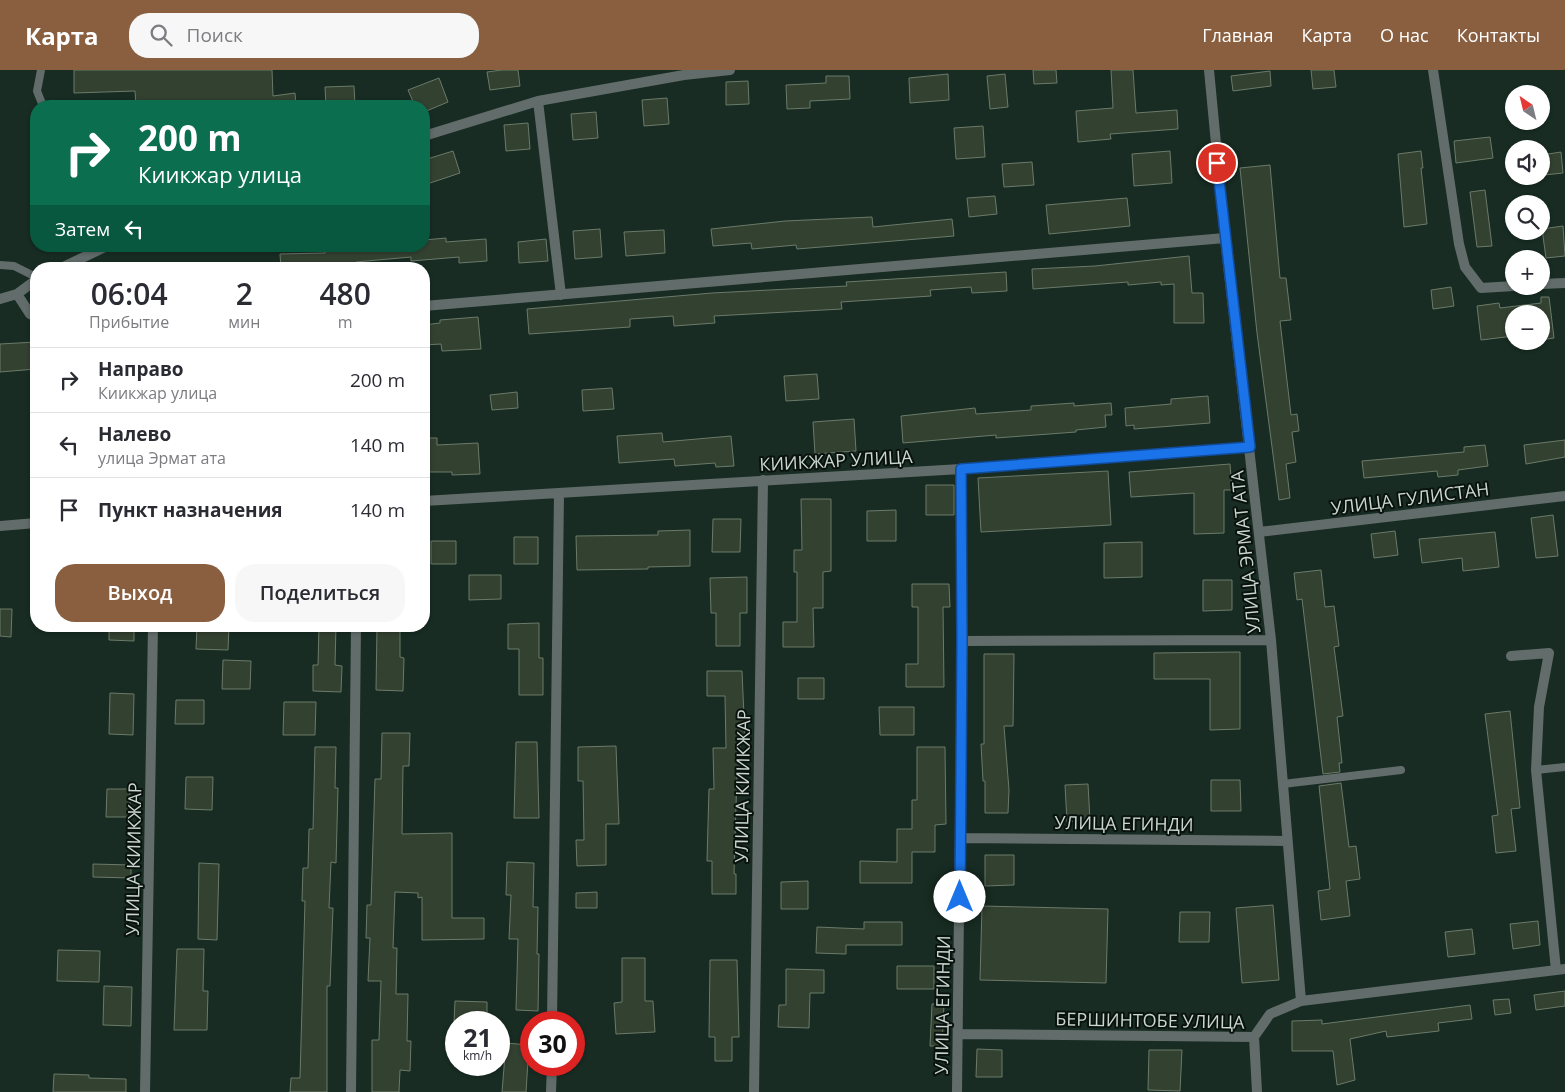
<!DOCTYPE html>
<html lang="ru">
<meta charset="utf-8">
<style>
body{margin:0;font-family:"Open Sans",sans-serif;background:#f7f7f7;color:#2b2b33;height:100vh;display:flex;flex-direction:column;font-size:19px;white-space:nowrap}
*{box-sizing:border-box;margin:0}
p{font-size:16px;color:#7c7c81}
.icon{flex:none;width:28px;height:28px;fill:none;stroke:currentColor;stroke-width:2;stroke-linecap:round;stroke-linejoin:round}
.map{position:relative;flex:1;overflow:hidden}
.sheet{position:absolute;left:30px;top:192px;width:400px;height:370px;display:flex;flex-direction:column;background:#fff;border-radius:20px;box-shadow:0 1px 4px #0004}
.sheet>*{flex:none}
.guide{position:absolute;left:30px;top:30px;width:400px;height:152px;border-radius:20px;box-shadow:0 1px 4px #0004;background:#0b6e4f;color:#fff;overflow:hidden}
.needle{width:32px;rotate:325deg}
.buttons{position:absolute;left:1505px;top:15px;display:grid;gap:10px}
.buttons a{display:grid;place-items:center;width:45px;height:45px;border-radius:50%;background:#fff;box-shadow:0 1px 4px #0004;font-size:25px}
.speed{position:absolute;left:445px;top:941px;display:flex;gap:10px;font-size:25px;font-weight:700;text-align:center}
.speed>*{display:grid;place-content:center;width:65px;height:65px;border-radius:50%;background:#fff;box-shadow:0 1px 4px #0004;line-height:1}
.speed small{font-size:12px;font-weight:400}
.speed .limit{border:8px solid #d22;background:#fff;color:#111}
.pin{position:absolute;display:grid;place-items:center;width:42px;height:42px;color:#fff;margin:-21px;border:2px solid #fff;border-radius:50%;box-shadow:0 1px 5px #0007}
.me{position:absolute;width:55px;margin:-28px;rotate:0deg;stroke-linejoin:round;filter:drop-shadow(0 0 4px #0008)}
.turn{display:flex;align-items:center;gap:18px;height:105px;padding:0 25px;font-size:22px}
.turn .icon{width:65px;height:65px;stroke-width:2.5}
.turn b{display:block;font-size:35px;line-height:42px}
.then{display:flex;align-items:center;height:48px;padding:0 25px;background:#0003;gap:10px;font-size:19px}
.eta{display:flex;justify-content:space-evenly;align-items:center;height:85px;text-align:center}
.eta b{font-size:30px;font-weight:600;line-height:35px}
.primary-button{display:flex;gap:10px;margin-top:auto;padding:10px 25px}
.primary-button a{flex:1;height:58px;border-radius:20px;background:#895f40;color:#fff;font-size:20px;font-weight:600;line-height:58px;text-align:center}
.primary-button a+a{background:#f7f7f7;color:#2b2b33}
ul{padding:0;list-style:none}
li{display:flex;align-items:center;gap:15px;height:65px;padding:0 25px;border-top:1px solid #e1e1e2}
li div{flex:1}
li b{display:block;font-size:19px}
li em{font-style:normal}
header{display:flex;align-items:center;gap:30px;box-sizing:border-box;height:70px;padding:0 25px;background:#895f40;color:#fff}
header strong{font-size:24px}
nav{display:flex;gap:28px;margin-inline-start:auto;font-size:18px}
.search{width:350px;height:45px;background:#f7f7f7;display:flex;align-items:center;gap:12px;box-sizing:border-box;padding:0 18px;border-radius:20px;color:#7c7c81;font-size:19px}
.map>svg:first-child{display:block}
.building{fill:#334131;stroke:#6b7a69}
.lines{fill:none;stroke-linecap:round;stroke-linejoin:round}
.service{stroke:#626d6b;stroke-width:8}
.minor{stroke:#626d6b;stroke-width:10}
.route-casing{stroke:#114b97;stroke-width:12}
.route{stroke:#1a73e8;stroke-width:9}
.labels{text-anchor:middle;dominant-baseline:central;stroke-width:4;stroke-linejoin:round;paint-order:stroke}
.street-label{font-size:18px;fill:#cad6d0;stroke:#0a120e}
</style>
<header>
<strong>Карта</strong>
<div class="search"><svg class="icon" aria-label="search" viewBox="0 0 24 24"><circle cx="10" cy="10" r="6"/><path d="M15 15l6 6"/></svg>Поиск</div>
<nav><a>Главная</a><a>Карта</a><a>О нас</a><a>Контакты</a></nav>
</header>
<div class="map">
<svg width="1565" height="1022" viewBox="0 0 1565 1022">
<rect width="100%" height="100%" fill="#182c23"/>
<path class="building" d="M74,0H272L273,26L295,23L296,36H136L135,21L74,23Z
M502,0H518L520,16L490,20L487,2Z
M1033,0H1056L1057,13L1034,14Z
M1111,0H1133L1136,43L1177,40L1178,59L1110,64L1111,69L1078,72L1076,41L1113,38Z
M1311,0H1334L1336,17L1313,19Z
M1270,1L1271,16L1233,21L1231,6Z
M948,4L949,30L910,33L909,8Z
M1005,4L1008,37L990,39L987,6Z
M826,6H849L850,29L810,31V38L787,39L786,15L826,13Z
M439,8L448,32L424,42V36H415L408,20Z
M748,11L749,34L726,35V12Z
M354,16L355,35L326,36L325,17Z
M667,28L669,54L644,56L642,30Z
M596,42L598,68L573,70L571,44Z
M528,53L530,79L506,81L504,55Z
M983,56L985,87L956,89L954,58Z
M1490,67L1493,88L1456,93L1454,71Z
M453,81L460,103L424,115V90Z
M1170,81L1172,113L1134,116L1132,84Z
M1421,81L1423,98H1421L1427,154L1404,157L1398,84Z
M1561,82L1563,103L1544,105L1542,85Z
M1032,92L1034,115L1004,117L1002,94Z
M1270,95L1280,208H1286L1291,250L1280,251L1291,345L1297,344L1299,361L1292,362L1296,392L1286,394L1290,428L1279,430L1257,263L1240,98Z
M1485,120L1492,176L1477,177L1470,122Z
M995,126L997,144L969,147L967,128Z
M1127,128L1130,156L1049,164L1046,135Z
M872,147L873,157L952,149L954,166L797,179L796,175L752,179L751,173L713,176L711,159L785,151Z
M1563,156L1565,186L1546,188L1542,159Z
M600,159L602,187L575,189L573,161Z
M664,160L665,183L626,186L624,162Z
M446,168V172L486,169L487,191L459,193V187L411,191V187L356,192L357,199H281L280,184L325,183V181L367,176H424V170Z
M546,169L548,191L519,193L518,172Z
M1189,186L1192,223H1203L1204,253H1174V214L1161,215V212L1128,215V212L1033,219L1032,199L1095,196Z
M1006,202L1007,221L972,223L971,217L930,220L931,226L841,232L842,239L714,246L715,253L674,256L673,246L630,249V257L529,264L527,239L712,223L847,216L846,212Z
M1451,217L1454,236L1433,239L1431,220Z
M1541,227H1549L1554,268L1541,270V244H1514V241V266L1481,270L1477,236L1499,233L1500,238L1541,233Z
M478,247L481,279L442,281L441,274L424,275V255L440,253V250Z
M36,272V299L0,302V274Z
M817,304L819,329L786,331L784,306Z
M612,318L614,339L583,341L582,320Z
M517,322L518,338L492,340L490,325Z
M1208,326L1210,353L1134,359V355L1126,356L1125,338L1171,334V329Z
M1074,333V336L1111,333L1112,345H1105L1106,357L1076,360V362L996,368V365L903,373L901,346L975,338L976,344L1031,340V336Z
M854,349L856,381L815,384L813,352Z
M662,363L663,372L731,366L734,396L716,397L715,393L675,396L674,389L619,393L617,366Z
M424,368H437V375L478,373L480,404L452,405V402H424Z
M1565,370V387L1526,394L1524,375Z
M1485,375L1488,396L1458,400V405L1438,407L1437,401L1364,408L1362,391L1464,382V377Z
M1230,394L1232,420H1224V463L1194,464V423L1131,427L1129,402Z
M1108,401L1111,455L981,462L978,408Z
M926,415H954V445H926Z
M801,429H831V501L823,502V538H813L814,577H783V552H797V502H794V480H802Z
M896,440V471H867V441Z
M1553,445L1558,486L1536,488L1531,448Z
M713,449H741L740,482H712Z
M690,460V496L648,497V499L577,500L576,466L658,465V461Z
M1395,461L1398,485L1374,488L1371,464Z
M1495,462L1499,497L1463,501L1462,488L1422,493L1419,469Z
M514,467H538V494H514Z
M431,471H456V494H431Z
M1142,472V507L1104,508V473Z
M1321,500L1325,537L1334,536L1339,576L1334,577L1343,646L1337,647L1342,693H1339L1340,702L1323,704L1302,529L1297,530L1294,503Z
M469,505H501V529L469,530Z
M747,507V543H740V576H716V543H711L710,508Z
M1203,510H1232V540L1203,541Z
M912,514H949L950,537H943L944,617H906V594H918V537H912Z
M0,539H12L11,567L0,566Z
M539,553V588H543V625H519V579H508V554Z
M109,556H134V571L109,570Z
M197,556H229L228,580L196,579Z
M319,556H336L335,595L342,596L341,622L313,621V595H318Z
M377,556H400V587L404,588L403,621L376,620Z
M1240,582V659L1210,660V609H1154V583Z
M984,584H1014L1013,656H1004L1009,720L1008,743H985V711H983L981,674H984Z
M223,590L251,591L250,619H222Z
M707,601H742L745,669H740V703H737L734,804H736V824H712V791H707L709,719H714L713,678H726L725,626H707Z
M798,608H824V629H798Z
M110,623L134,624L133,665L109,664Z
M176,630H204V654H175Z
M284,632H316L315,665H283Z
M879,637H914V665H880Z
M1510,641L1520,738L1511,739L1516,781L1496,783L1492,746L1498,745L1485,644Z
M382,663H410L409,696H403L402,764L452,763V848H484V869L422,870V827L418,828V823L395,822L393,878H397L396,924H408L407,971H411L410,1001L400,1000L399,1022H372V970H379L381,911H368L370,868H366L367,835H371L375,709H381Z
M516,672H537L539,748H514Z
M616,676L619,754H606V795L577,796L576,770H584L583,711H578V677Z
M315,677H336L335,718H338L336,793L331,792L329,838H333L330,916H327V1022H290L291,1008H300L305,831H302L303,798H308L309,759H313Z
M917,677H945L946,754L935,755V782H912V813H860V791L897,792V759H912V730H917Z
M186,707H213L212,740L185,739Z
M1211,710H1240L1241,741H1211Z
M1341,713L1349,777L1356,776L1360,809L1346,811L1350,846L1321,850L1318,821L1330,819L1319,716Z
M1088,714L1090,750L1067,752L1065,715Z
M107,719H130V747H106Z
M985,785H1014V815L985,816Z
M507,792L534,793L533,837H538L537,884H539L538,941L516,940L518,869H509L511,825H506Z
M199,793L219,794L217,870L198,869Z
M93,794L131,795V808L93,807Z
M808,811V839H781V812Z
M597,822V838H576V823Z
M1273,835L1279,910L1242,913L1236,838Z
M982,836L1108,839L1106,913L980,910Z
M1180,842H1210L1209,872H1179Z
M1538,851L1540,875L1513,879L1510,854Z
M864,852H902V875H846V884L816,883L817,857L864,859Z
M1472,859L1475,884L1448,887L1445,862Z
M177,879H204L203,921H208L207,960H174Z
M58,880L100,881L99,912L57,911Z
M622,888H645V931H653L655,962L616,964L614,933L622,932Z
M710,890H737L739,967H732V991H715V967H709Z
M897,896H934V919H897Z
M786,899L824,900V923H810L809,958L778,957L779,935H786Z
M104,916L132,917L131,956L103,955Z
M1565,921V936L1536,940L1534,925Z
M1509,929L1511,943L1495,945L1493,930Z
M455,931L487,932V952H454Z
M932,934H944L942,976H930Z
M1470,935L1472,949L1438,953L1439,961L1387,967L1386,961L1350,969L1355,1010L1337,1015L1333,981H1292V951L1322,950V954Z
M506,973L529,975L526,1022H502Z
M977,979L1002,980V1007H976Z
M1149,980H1182L1180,1021L1148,1020Z
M54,1004L89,1005V1008L126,1009V1022H53Z"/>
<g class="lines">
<path class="service" d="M41,0L37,21L43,36
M0,195L14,196L36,207
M1536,700L1565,697
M1283,714L1401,700"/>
<path class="minor" d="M1209,0L1225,168L1271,570L1301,931
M1433,0L1459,174L1465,197L1481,218L1514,216
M538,31L561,225
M424,66L538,31L684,5L730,0
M59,199L107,176
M1541,214L1565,213
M17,224L30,244L36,247
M0,229L17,224L36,210
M424,236L1225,168
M424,431L961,399L1250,377
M0,456L36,453
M1259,462L1565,426
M962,571L1271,570
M1511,586L1549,583L1539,637L1536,700L1556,900
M960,768L1287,771
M552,952L559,424
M959,964L1254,967L1270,944L1301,931L1565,899
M1254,967L1257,1022
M145,1022L153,556
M351,1022L356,556
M551,1022L552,995
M754,1022L763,410
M957,1022L962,571L961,399"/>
</g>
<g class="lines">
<defs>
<path id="route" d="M960,827L962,571L961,399L1250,377L1217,93"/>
</defs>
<use href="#route" class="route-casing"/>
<use href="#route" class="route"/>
</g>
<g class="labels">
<g class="street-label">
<text transform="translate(836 390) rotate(-3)">КИИКЖАР УЛИЦА</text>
<text transform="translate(1410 428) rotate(-7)">УЛИЦА ГУЛИСТАН</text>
<text transform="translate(1245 482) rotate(-96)">УЛИЦА ЭРМАТ АТА</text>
<text transform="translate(742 716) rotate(-89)">УЛИЦА КИИКЖАР</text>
<text transform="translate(1124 753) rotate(1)">УЛИЦА ЕГИНДИ</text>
<text transform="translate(133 789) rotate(-89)">УЛИЦА КИИКЖАР</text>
<text transform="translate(942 935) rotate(-89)">УЛИЦА ЕГИНДИ</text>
<text transform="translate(1150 950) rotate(1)">БЕРШИНТОБЕ УЛИЦА</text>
</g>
</g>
</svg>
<div class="buttons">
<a><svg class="needle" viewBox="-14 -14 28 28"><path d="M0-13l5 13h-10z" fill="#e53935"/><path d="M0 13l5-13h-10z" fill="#7c7c81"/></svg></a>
<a><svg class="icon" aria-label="sound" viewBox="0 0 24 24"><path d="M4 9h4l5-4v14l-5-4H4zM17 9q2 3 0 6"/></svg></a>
<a><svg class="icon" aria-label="search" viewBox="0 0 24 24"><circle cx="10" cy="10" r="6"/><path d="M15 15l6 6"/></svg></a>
<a>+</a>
<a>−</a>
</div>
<div class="speed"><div>21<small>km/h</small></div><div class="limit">30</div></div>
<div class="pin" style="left:1217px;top:93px;background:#d93025"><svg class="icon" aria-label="arrive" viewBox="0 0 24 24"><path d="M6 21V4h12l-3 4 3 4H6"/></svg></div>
<svg class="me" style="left:960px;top:827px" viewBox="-20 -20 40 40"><circle r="19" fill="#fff"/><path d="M0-13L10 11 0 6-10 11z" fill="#1a73e8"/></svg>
<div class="guide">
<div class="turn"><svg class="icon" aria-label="right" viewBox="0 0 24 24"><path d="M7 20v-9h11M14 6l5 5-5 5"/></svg><div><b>200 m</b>Киикжар улица</div></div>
<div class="then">Затем<svg class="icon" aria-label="left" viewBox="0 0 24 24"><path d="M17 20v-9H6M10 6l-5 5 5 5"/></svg></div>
</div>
<section class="sheet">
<div class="eta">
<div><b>06:04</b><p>Прибытие</p></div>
<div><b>2</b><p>мин</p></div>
<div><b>480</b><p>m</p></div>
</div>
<ul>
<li><svg class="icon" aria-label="right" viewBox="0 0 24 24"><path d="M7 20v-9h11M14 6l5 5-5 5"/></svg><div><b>Направо</b><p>Киикжар улица</p></div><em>200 m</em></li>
<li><svg class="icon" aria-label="left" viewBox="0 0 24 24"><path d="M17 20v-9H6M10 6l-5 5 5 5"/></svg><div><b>Налево</b><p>улица Эрмат ата</p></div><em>140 m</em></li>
<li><svg class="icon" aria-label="arrive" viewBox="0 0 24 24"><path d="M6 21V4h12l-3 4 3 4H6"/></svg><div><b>Пункт назначения</b></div><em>140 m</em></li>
</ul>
<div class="primary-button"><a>Выход</a><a>Поделиться</a></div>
</section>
</div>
